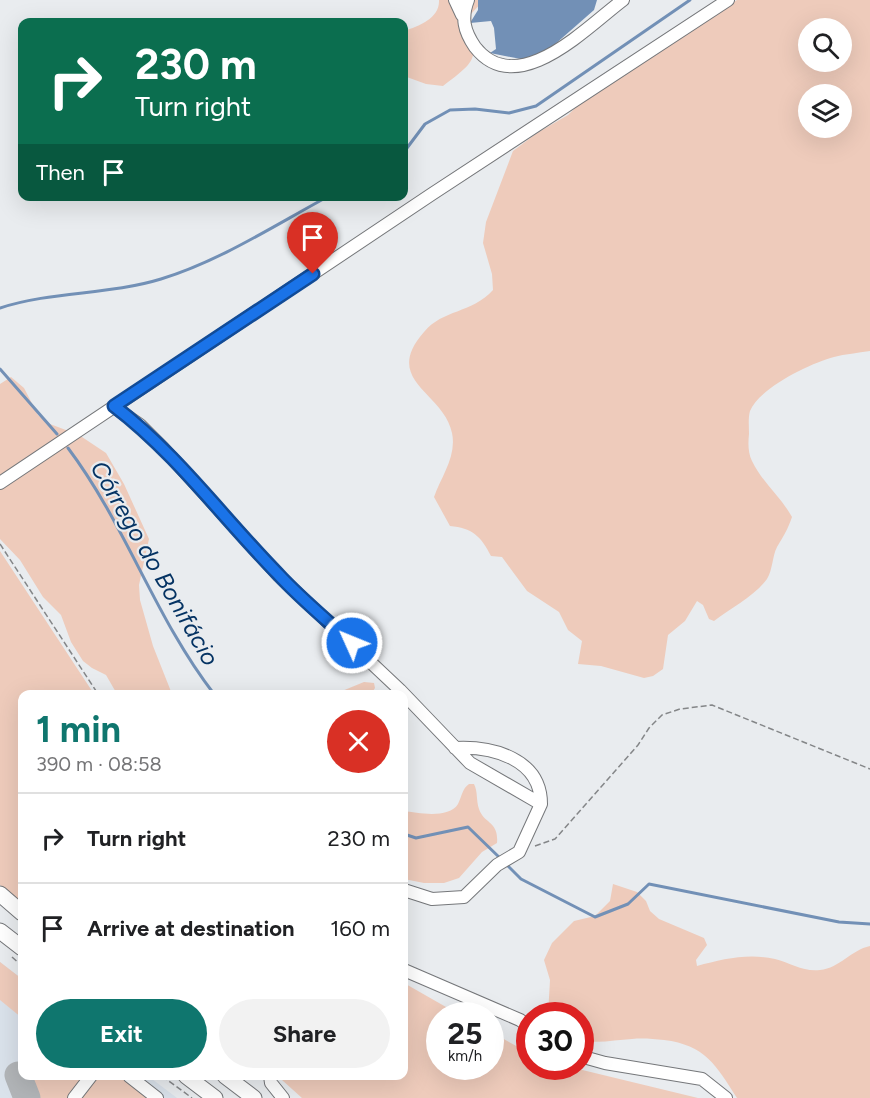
<!DOCTYPE html>
<meta charset="utf-8">
<style>
body{margin:0;font-family:Figtree,sans-serif;background:#f2f2f2;color:#202124;height:100vh;display:flex;flex-direction:column;font-size:22px;white-space:nowrap}
*{box-sizing:border-box;margin:0}
p{font-size:20px;color:#757577}
.icon{flex:none;width:33px;height:33px;fill:none;stroke:currentColor;stroke-width:2;stroke-linecap:round;stroke-linejoin:round}
.map{position:relative;flex:1;overflow:hidden}
.panel{position:absolute;left:18px;top:690px;width:390px;height:390px;display:flex;flex-direction:column;background:#fff;border-radius:12px;box-shadow:0 6px 24px #0002}
.panel>*{flex:none}
.banner{position:absolute;left:18px;top:18px;width:390px;height:183px;border-radius:12px;box-shadow:0 6px 24px #0002;background:#0b6e4f;color:#fff;overflow:hidden}
.buttons{position:absolute;left:798px;top:18px;display:grid;gap:12px}
.buttons a{display:grid;place-items:center;width:54px;height:54px;border-radius:50%;background:#fff;box-shadow:0 6px 24px #0002;font-size:30px}
.speed{position:absolute;left:426px;top:1002px;display:flex;gap:12px;font-size:30px;font-weight:700;text-align:center}
.speed>*{display:grid;place-content:center;width:78px;height:78px;border-radius:50%;background:#fff;box-shadow:0 6px 24px #0002;line-height:1}
.speed small{font-size:15px;font-weight:400}
.speed .limit{border:9px solid #d22;background:#fff;color:#111}
.pin{position:absolute;display:grid;place-items:center;width:51px;height:51px;color:#fff;margin:-62px -26px;border-radius:50% 50% 50% 0;rotate:-45deg;box-shadow:0 0 6px #0007}
.pin .icon{rotate:45deg}
.me{position:absolute;width:66px;margin:-33px;rotate:314deg;stroke-linejoin:round;filter:drop-shadow(0 0 4px #0008)}
.turn{display:flex;align-items:center;gap:21px;height:126px;padding:0 18px;font-size:27px}
.turn .icon{width:78px;height:78px;stroke-width:2.5}
.turn b{display:block;font-size:42px;line-height:51px}
.then{display:flex;align-items:center;height:57px;padding:0 18px;background:#0003;gap:12px;font-size:22px}
.round{display:grid;place-items:center;flex:none;width:63px;height:63px;border-radius:32px;background:#f2f2f2}
.headline{display:flex;align-items:center;justify-content:space-between;height:102px;padding:0 18px}
h1{font-size:36px;font-weight:700;line-height:45px;color:#0f766e}
.action{display:flex;gap:12px;margin-top:auto;padding:12px 18px}
.action a{flex:1;height:69px;border-radius:36px;background:#0f766e;color:#fff;font-size:24px;font-weight:700;line-height:69px;text-align:center}
.action a+a{background:#f2f2f2;color:#202124}
ul{padding:0;list-style:none}
li{display:flex;align-items:center;gap:18px;height:90px;padding:0 18px;border-top:2px solid #e0e0e0}
li div{flex:1}
li b{display:block;font-size:22px}
li em{font-style:normal}
.map>svg:first-child{display:block}
.built{fill:#dae2eb}
.green{fill:#eecbbb;fill-rule:evenodd}
.water{fill:#7290b6}
.lines{fill:none;stroke-linecap:round;stroke-linejoin:round}
.stream{stroke:#7290b6;stroke-width:3}
.taxiway{stroke:#b2b5b8;stroke-width:27}
.minor-casing{stroke:#75777a;stroke-width:14}
.major-casing{stroke:#75777a;stroke-width:17}
.path{stroke:#848688;stroke-width:1.5;stroke-dasharray:6 3;stroke-linecap:butt}
.minor{stroke:#fff;stroke-width:12}
.major{stroke:#fff;stroke-width:15}
.route-casing{stroke:#114b97;stroke-width:15}
.route{stroke:#1a73e8;stroke-width:10}
.labels{text-anchor:middle;dominant-baseline:central;stroke-width:4.5;stroke-linejoin:round;paint-order:stroke}
.water-label{font-size:24px;font-style:italic;fill:#053363;stroke:#e9ecef}
</style>
<div class="map">
<svg width="870" height="1098" viewBox="0 0 870 1098">
<rect width="100%" height="100%" fill="#e9ecef"/>
<path class="built" d="M0,962L22,979V1076H148L177,1098H0Z"/>
<path class="green" d="M439,0H484L471,14C474,60 482,57 443,86L426,84L404,76V31C419,26 440,18 439,0Z
M737,0H870V351C858,353 845,354 834,357C811,363 759,388 750,411C748,418 749,427 749,434C748,443 748,453 752,461C762,482 781,497 792,517C788,529 783,537 777,547C772,557 773,569 767,579C755,596 731,608 714,621L709,619L703,605L697,601L685,621L668,635L663,669L653,676L644,678L601,666L578,664L582,641L568,630L559,612L527,591L502,557L491,556C481,536 472,528 450,526L434,497C441,477 457,456 452,433C444,392 381,381 424,332C443,309 471,314 493,290L492,274L483,243L486,222L513,151L537,133L568,115L581,102ZM808,28H842V62H808ZM808,94H842V128H808Z
M11,377L24,388L38,415L50,424L79,435L106,453L124,484L149,539L139,585L140,600L153,646L172,694H117L106,675L92,668L83,661L71,642L61,615L43,597L20,560L0,539V384Z
M0,551L94,694H22V903L0,885Z
M364,682L374,683L375,688L371,694H306L342,691Z
M469,784H474C478,792 476,800 479,809C484,824 499,821 497,843L482,852L459,878L444,883H424L404,879V811C418,813 449,819 458,804C462,796 462,789 469,784Z
M613,884L637,892L646,901L650,911L659,919L704,938L707,945L696,960L697,966C723,959 748,953 775,959C791,963 803,972 820,970C840,968 851,950 870,946V1098H737C716,1065 705,1045 664,1040C653,1039 643,1038 632,1039C615,1040 597,1044 581,1040L580,1016L548,1015L550,980L544,960L552,943L574,921L595,916L610,901Z
M0,962L22,979V1018L0,1000Z
M404,983L460,1015L440,1016V1066H490L491,1032L529,1053L530,1066L570,1067L698,1098H302L282,1080L283,1076H404Z
M31,1076H87L71,1098H37Z
M96,1076H123L154,1098H78Z"/>
<path class="water" d="M478,0H597L594,10L545,53L526,60L490,53L496,49L494,28L491,21L470,23L478,10Z"/>
<g class="lines">
<path class="stream" d="M404,152L425,124L450,110L475,109L509,113L536,106L690,0
M0,308C52,291 109,295 161,279C220,261 275,225 329,196
M0,369L57,434
M68,448C126,525 155,618 214,694
M404,834L416,838L468,827L501,859
M506,864L521,879L595,917L628,904L649,884L839,922L870,924"/>
<path class="taxiway" d="M18,1075L27,1098"/>
<defs>
<path id="minor" d="M455,0L462,15
M468,0C461,18 464,31 475,47C517,101 587,27 623,0
M114,407L140,425L163,448L279,576L400,690L470,763L541,804L519,852L497,865L464,897L432,899L404,890
M0,483L432,194L728,0
M455,748C493,746 541,759 541,804
M404,970L520,1020L530,1027
M580,1056L605,1063L702,1079L726,1098
M129,1076L157,1098
M270,1076L271,1083L283,1098
M74,1098L91,1076"/>
<path id="major" d="M0,894L22,913
M0,931L22,948
M186,1076L215,1098
M225,1076L254,1098"/>
</defs>
<use href="#minor" class="minor-casing"/>
<use href="#major" class="major-casing"/>
<path class="path" d="M0,544L98,694
M535,846L555,839L638,745L649,728L662,715L680,709L712,705L870,769
M12,957L22,966
M162,1076L192,1098"/>
<use href="#minor" class="minor"/>
<use href="#major" class="major"/>
</g>
<g class="lines">
<defs>
<path id="route" d="M313,274L114,406C177,454 223,518 278,574C301,599 327,620 352,643"/>
</defs>
<use href="#route" class="route-casing"/>
<use href="#route" class="route"/>
</g>
<g class="labels">
<g class="water-label">
<text transform="translate(155 563) rotate(60)">Córrego do Bonifácio</text>
</g>
</g>
</svg>
<div class="buttons">
<a><svg class="icon" aria-label="search" viewBox="0 0 24 24"><circle cx="10" cy="10" r="6"/><path d="M15 15l6 6"/></svg></a>
<a><svg class="icon" aria-label="layers" viewBox="0 0 24 24"><path d="M12 4l9 5-9 5-9-5zM3 14l9 5 9-5"/></svg></a>
</div>
<div class="speed"><div>25<small>km/h</small></div><div class="limit">30</div></div>
<div class="pin" style="left:313px;top:274px;background:#d93025"><svg class="icon" aria-label="arrive" viewBox="0 0 24 24"><path d="M6 21V4h12l-3 4 3 4H6"/></svg></div>
<svg class="me" style="left:352px;top:643px" viewBox="-20 -20 40 40"><circle r="17" fill="#1a73e8" stroke="#fff" stroke-width="3"/><path d="M0-11L8 9 0 5-8 9z" fill="#fff"/></svg>
<div class="banner">
<div class="turn"><svg class="icon" aria-label="right" viewBox="0 0 24 24"><path d="M7 20v-9h11M14 6l5 5-5 5"/></svg><div><b>230 m</b>Turn right</div></div>
<div class="then">Then<svg class="icon" aria-label="arrive" viewBox="0 0 24 24"><path d="M6 21V4h12l-3 4 3 4H6"/></svg></div>
</div>
<section class="panel">
<div class="headline"><div><h1>1 min</h1><p>390 m · 08:58</p></div><a class="round" style="background:#d93025;color:#fff"><svg class="icon" aria-label="close" viewBox="0 0 24 24"><path d="M6 6l12 12M18 6L6 18"/></svg></a></div>
<ul>
<li><svg class="icon" aria-label="right" viewBox="0 0 24 24"><path d="M7 20v-9h11M14 6l5 5-5 5"/></svg><div><b>Turn right</b></div><em>230 m</em></li>
<li><svg class="icon" aria-label="arrive" viewBox="0 0 24 24"><path d="M6 21V4h12l-3 4 3 4H6"/></svg><div><b>Arrive at destination</b></div><em>160 m</em></li>
</ul>
<div class="action"><a>Exit</a><a>Share</a></div>
</section>
</div>
